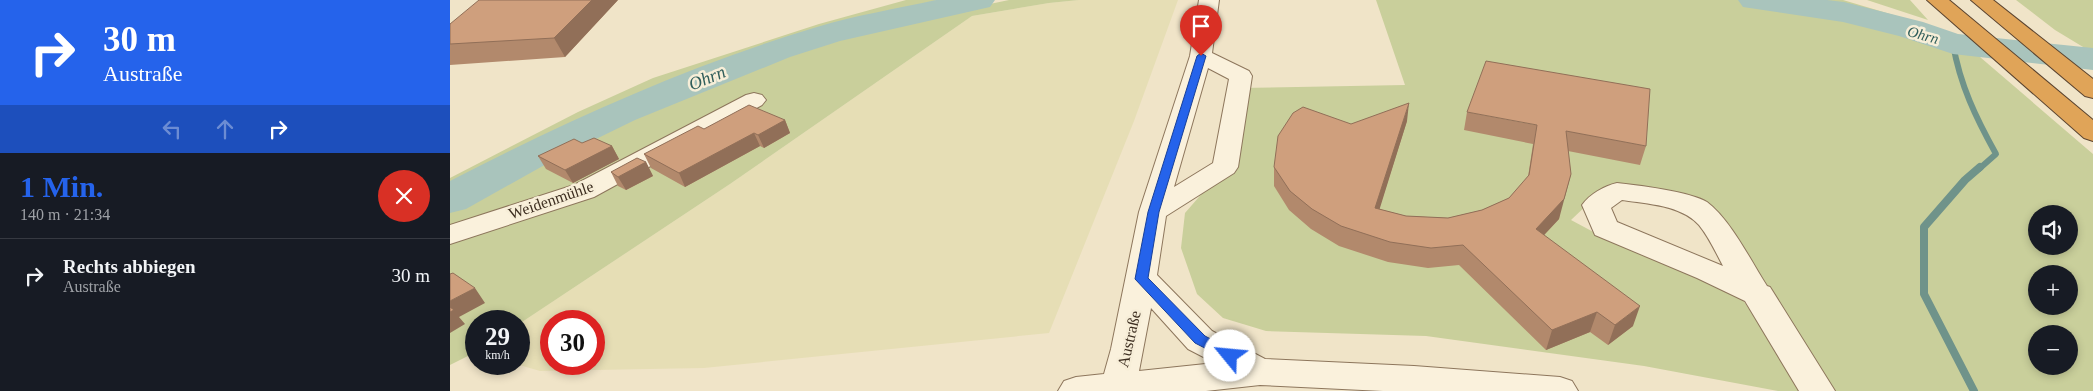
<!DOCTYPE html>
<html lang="de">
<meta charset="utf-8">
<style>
body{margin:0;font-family:Georgia,serif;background:#20242c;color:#f1f3f6;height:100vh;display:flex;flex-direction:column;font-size:19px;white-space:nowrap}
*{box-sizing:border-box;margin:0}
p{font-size:16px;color:#9ea1a6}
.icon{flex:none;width:28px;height:28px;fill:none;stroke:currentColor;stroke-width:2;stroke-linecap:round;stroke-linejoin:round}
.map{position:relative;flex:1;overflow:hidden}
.drawer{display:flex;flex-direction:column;background:#171b24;width:450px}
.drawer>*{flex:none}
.guide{background:#2563eb;color:#fff;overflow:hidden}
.controls{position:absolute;left:1578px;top:205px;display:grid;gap:10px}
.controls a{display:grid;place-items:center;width:50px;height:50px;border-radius:50%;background:#171b24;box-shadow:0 2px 8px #0003;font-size:25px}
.speed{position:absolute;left:15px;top:310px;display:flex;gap:10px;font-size:25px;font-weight:700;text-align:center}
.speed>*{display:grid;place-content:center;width:65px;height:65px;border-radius:50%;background:#171b24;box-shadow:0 2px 8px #0003;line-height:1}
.speed small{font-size:12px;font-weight:400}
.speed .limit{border:8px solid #d22;background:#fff;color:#111}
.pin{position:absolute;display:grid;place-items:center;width:42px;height:42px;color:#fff;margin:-51px -21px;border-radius:50% 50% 50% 0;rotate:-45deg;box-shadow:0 0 5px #0007}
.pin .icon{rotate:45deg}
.me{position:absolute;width:55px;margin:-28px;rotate:298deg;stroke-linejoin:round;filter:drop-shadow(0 0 4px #0008)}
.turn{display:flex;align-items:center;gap:18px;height:105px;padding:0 20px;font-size:22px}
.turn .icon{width:65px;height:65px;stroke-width:2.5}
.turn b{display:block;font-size:35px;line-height:42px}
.lanes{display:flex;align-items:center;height:48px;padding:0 20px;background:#0003;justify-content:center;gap:25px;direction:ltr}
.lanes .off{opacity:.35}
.round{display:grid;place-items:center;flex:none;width:52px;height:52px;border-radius:26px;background:#20242c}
.headline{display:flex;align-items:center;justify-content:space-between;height:85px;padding:0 20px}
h1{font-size:30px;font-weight:700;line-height:38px;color:#2563eb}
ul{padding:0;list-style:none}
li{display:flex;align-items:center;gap:15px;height:75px;padding:0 20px;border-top:1px solid #363941}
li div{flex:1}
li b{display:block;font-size:19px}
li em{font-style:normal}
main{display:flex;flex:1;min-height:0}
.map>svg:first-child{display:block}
.farmland{fill:#e6deb5;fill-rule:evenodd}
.green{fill:#c9cf9b;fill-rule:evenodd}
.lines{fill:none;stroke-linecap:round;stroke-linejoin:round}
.stream-far1{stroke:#6f938a;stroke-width:6}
.stream{stroke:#6f938a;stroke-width:8}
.river{fill:#a9c4bc;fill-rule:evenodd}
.minor-casing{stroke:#8d765c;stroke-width:2}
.highway-casing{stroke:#5b4430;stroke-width:2}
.minor{fill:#faf1dc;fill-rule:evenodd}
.highway{fill:#e0a458;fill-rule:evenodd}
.wall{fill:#b2896c}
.shaded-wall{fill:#916f58}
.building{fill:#cf9f7d;stroke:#916f58}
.route{fill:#2563eb;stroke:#184099}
.labels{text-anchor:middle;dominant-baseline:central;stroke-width:5;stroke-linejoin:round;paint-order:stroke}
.far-water-label{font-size:15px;font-style:italic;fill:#2f5d5a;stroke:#f7eed8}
.street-label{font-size:16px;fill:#3d2e20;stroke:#f7eed8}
.water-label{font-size:18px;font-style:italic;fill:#2f5d5a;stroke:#f7eed8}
</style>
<main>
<section class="drawer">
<div class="guide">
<div class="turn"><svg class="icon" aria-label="right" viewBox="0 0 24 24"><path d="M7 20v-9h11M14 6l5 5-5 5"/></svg><div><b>30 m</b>Austraße</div></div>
<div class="lanes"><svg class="icon off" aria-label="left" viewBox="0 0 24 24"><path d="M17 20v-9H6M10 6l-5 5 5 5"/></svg><svg class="icon off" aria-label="ahead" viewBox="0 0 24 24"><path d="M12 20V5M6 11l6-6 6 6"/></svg><svg class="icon" aria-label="right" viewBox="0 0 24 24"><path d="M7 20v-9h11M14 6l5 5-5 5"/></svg></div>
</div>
<div class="headline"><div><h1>1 Min.</h1><p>140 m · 21:34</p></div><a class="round" style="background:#d93025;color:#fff"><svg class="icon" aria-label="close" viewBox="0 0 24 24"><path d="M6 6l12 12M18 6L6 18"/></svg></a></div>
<ul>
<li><svg class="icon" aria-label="right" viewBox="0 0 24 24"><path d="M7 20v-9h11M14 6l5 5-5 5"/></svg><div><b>Rechts abbiegen</b><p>Austraße</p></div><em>30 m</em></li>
</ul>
</section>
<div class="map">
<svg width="1643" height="391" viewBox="0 0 1643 391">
<rect width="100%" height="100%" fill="#f0e4c8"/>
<path class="farmland" d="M629,0H728L684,121L599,333L254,368L90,371L66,364H69V324L280,184L522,16L599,3ZM101,321H144V364H101Z"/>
<path class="green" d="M456,0H489L405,18L277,59L160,106L0,187V178L128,112L203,78L369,24Z
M559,0H629L599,3L522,16L280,184L69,324V321H26V352L0,365V202L108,147L201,102L338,53L415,30Z
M926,0H1393L1494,30L1516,45L1643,154V391H1384L1265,214L1212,192L1140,202L1121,220L1164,243L1291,297L1353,391H1328L1194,366L976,336L816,331L773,318L747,294L731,248L735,213L775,167L789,88L955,85ZM1586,214H1619V246H1586ZM1586,274H1619V306H1586ZM1586,334H1619V366H1586Z
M1417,0H1460L1478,20Z
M1566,0H1643V53L1605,30Z"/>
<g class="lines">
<path class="stream-far1" d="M1503,44C1510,85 1526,118 1546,154L1529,169"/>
<path class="stream" d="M1524,391L1474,294V227L1515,180L1530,167"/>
<path class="river" d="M486,0H545L540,7L390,41L340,57L185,120L107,158L16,209L0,213V181C118,120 240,65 367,27C406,15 446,9 486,0Z
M1288,0H1377L1394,2L1473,22L1508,34L1643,48V70L1503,54L1449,36L1393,22L1293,7Z"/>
<defs>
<path id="minor" d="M749,0H769L762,53L799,71L802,76L788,167L784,173L716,216L707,275L762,331L815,359L964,366L1110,377L1122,381L1128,391H933L810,385L756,391H608L614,381L626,377L654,374L661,349L689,212L740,56ZM758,68L779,79L763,163L724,187ZM701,308L738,349L765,363L689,371Z
M304,93L312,95L316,100L312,105L144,197L0,244V225L124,185L296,95Z
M1167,183C1187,185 1241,192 1257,202C1280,219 1301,261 1317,286L1320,287L1385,391H1349L1295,301L1247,278L1145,235L1132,205C1140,194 1154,186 1167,183ZM1172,200C1198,204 1231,205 1249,225C1259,237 1266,253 1273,266L1167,222L1161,208Z"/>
<path id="highway" d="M1477,0H1499L1643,120V141L1634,138Z
M1521,0H1543L1643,79V98L1635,96Z"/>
</defs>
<use href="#minor" class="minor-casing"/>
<use href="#highway" class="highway-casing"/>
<use href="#minor" class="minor"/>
<use href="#highway" class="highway"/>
</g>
<path class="wall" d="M168,0L115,57L0,65V24Z
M1017,112L1196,146L1190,165L1118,151L1109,219L1094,235L1183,326L1158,345L1140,332L1096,350L1009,265L978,268L938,262L889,246L861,229L839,210L824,186V167L901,124L957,121L929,209L956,216L998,218L1032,210L1059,198L1078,177L1083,144L1014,130Z
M335,120L340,133L314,148L310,146L235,187L201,168L194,154L254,129Z
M132,143L162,146L169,159L123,183L96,169L88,156Z
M196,162L203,176L176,190L168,186L161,172Z"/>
<path class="shaded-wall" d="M142,0H168L115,57L104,38Z
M959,103L957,121L924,227L925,208Z
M335,120L340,133L314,148L308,135Z
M304,133L310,146L235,187L229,173Z
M162,146L169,159L123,183L115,170Z
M196,162L203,176L176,190L168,177Z
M1121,174L1109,219L1081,249L1086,229Z
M25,288L35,303L9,317L15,324L0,333V301Z
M1190,306L1183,326L1158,345L1165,325Z
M1147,312L1140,332L1096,350L1102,330Z"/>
<path class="building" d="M29,0H142L104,38L0,44V24Z
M1036,61L1200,89L1196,146L1116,131L1121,174L1114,199L1086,229L1190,306L1165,325L1147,312L1102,330L1013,245L981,248L940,242L891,226L862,209L840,191L824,167L828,136L843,113L853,107L901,124L959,103L925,208L956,216L998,218L1032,210L1059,198L1079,175L1087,125L1017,112Z
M299,105L335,120L308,135L304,133L229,173L194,154L248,126L254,129Z
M144,138L162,146L115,170L88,156L124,139L132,143Z
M187,158L196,162L168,177L161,172Z
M3,273L25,288L0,301V274Z
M0,307L4,310L0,312Z"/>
<path class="route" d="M751,53L756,56L709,212L698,278L755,336L785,352L787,356L785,359L780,361L745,343L685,279L698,212L747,56Z"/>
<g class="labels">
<g class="far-water-label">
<text transform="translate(1473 35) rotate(16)">Ohrn</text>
</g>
<g class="street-label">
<text transform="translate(101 200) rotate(-19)">Weidenmühle</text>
<text transform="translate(679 339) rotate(-77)">Austraße</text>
</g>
<g class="water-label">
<text transform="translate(257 78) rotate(-22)">Ohrn</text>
</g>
</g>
</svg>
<div class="controls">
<a><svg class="icon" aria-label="sound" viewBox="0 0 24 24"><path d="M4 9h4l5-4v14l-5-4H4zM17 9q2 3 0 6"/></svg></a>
<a>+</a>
<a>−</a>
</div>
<div class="speed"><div>29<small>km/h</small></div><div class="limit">30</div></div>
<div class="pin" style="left:751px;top:56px;background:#d93025"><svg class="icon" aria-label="arrive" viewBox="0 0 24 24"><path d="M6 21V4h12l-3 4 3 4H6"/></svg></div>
<svg class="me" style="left:780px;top:356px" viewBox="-20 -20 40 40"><circle r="19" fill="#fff"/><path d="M0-13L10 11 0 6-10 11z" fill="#2563eb"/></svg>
</div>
</main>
